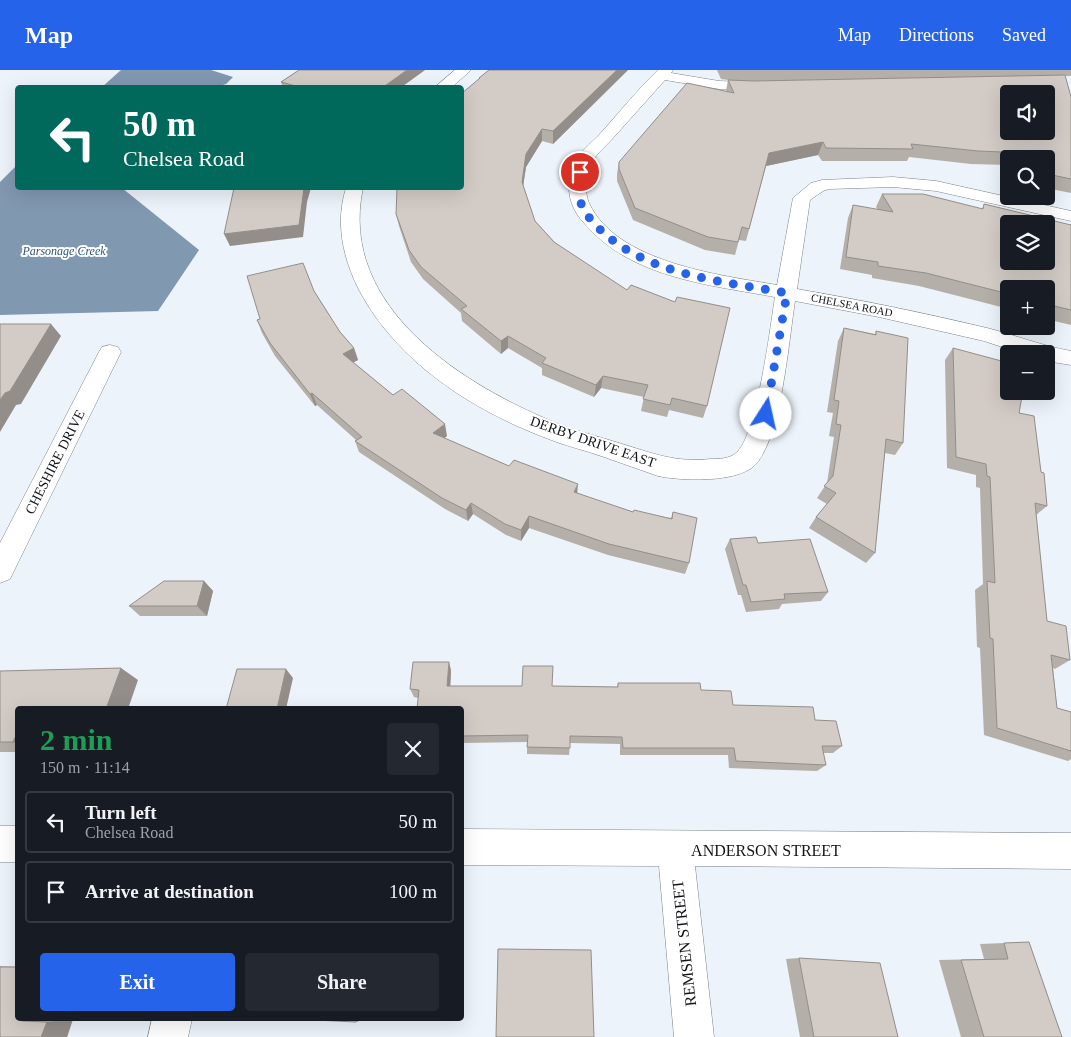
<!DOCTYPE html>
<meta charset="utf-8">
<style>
body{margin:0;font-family:"Times New Roman",serif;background:#242831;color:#f1f3f6;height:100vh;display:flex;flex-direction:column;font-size:19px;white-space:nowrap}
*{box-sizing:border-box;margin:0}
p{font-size:16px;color:#9ea1a6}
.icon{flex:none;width:28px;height:28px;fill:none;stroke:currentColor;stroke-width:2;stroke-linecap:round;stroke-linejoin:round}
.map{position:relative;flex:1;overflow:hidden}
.details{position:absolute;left:15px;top:636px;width:449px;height:315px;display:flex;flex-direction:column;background:#171b24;border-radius:5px;box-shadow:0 5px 20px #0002}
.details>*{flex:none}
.hud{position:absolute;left:15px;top:15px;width:449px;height:105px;border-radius:5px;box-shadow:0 5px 20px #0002;background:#00695c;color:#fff;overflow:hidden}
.buttons{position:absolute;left:1000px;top:15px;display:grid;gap:10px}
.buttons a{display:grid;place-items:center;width:55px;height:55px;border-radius:5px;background:#171b24;box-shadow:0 5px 20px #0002;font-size:25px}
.pin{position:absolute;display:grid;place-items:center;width:42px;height:42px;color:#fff;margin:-21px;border:2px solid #fff;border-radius:50%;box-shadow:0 1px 5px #0007}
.me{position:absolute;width:55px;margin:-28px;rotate:10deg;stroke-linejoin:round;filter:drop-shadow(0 0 4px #0008)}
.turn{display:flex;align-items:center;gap:18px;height:105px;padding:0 25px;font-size:22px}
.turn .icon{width:65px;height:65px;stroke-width:2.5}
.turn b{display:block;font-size:35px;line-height:42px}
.round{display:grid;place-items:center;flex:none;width:52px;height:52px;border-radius:5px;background:#242831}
.head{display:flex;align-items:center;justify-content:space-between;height:85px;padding:0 25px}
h1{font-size:30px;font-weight:700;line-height:38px;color:#1e9e55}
.action{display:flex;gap:10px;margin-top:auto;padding:10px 25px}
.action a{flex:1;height:58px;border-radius:5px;background:#2563eb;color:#fff;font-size:20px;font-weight:700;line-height:58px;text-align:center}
.action a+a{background:#242831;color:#f1f3f6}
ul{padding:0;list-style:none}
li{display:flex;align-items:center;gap:15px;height:62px;margin:0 10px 8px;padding:0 15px;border:2px solid #363941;border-radius:5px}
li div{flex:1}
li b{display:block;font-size:19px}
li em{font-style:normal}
header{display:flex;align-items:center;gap:30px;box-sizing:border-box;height:70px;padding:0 25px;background:#2563eb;color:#fff}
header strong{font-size:24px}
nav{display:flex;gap:28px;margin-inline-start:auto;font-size:18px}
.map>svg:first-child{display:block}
.water{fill:#8098b0}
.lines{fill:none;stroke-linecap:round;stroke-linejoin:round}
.minor-casing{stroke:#7c8389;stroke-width:1}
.minor{fill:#fff;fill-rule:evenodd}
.wall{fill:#b5afa9}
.shaded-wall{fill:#948e8a}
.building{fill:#d3cbc5;stroke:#948e8a;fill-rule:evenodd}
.route{stroke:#2563eb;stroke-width:9;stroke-dasharray:0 16.2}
.labels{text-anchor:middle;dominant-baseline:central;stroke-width:4;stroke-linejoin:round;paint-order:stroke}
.far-street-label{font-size:11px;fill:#111316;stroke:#fff}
.far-water-label{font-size:12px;font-style:italic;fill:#2f557a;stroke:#fff}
.street-label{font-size:14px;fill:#111316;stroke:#fff}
.near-street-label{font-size:16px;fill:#111316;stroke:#fff}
</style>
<header>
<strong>Map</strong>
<nav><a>Map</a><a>Directions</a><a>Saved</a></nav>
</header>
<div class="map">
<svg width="1071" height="967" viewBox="0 0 1071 967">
<rect width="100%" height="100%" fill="#ecf3fa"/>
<path class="water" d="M121,0H211L233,7L226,14L217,17H102Z
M17,95L18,118H122L199,180L158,241L0,245V112Z"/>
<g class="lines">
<defs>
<path id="minor" d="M455,0H471L451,18H434Z
M658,0H673L671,3L719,11L765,13L770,14L772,17L770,20L765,21L719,19L665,10C648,29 631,48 614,67C607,75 597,83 592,92C585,104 584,121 589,133C617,193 720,205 777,215L793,128L811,113L822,110L893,107L936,111L1071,141V151L936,121L893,117L829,119L823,121L810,130L797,219C861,230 924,243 987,258C1015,265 1042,276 1071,281V295L1046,291V284H1023L984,271L879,247L795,231C789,269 781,371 754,396C735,413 682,411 658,406C640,400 622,393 604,387C585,380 565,376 546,368C472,340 397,292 359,220C343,188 335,153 346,118H363C337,238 466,317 561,355C580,362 600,367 619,373C652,383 675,393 711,389C719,389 729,389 736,383C757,366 770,258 775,227C710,215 630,208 584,153C568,136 565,115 574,93C579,83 591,73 599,65C619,43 637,20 658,0Z
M110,275L118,277L121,282L10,509L0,513V473L99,282L102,277Z
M0,756H18V792H0Z
M461,759L1071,763V799L695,796L714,967H674L659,796L461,795Z
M152,949H192L188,967H148Z"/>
</defs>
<use href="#minor" class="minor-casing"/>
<use href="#minor" class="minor"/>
</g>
<path class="wall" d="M299,0H425L400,18H283L281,12Z
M489,0H628L553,74L542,71L526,97L523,116L535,151L707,336L703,348L669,340L667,347L641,341L644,327L601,318L594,327L542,305V298L508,278L501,284L462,251L461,243L423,209L411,192L399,156L396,144L479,9V8Z
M717,0H1071V6H1065L1071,27V123L1046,118V89H1009V95L971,94L909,87L907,91H822L818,85L766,96L746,171L739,170L735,185L705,180L633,150L617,111V104L619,92L726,21L728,10L721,9Z
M882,124L982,139L984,134L1071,155V255L1046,249V219H1009V239L919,216L872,208V205L840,199L848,148L853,135L878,140L876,137Z
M314,221L340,262L354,278L358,290L353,292L393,325L447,366L444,368L509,396L577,424L633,442L671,448L673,442L689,493L685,504L608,485L529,458L521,471L506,465L473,444L468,451L445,439L359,382L355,371L356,370L317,335L315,336L275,286L262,263L257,250Z
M844,258L875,264L876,261L903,373L895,385L885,383L875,483L866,493L809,458L816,447L827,434L817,428L827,413L834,367L829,366L833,343L827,342L838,271Z
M953,278L1019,343L1047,436L1036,445L1047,551L1070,590L1055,599L1053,598L1057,638L1071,642V689L1068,691L984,665L980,578L977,577L975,520L983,514L980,418L976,417V405L947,398L945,290Z
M730,469L758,473L828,522L821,531L782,534L779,539L746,542L741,525H738L725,479Z
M204,511L213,521L207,546H140L129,536Z
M451,600L450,616H552L617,617L618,613L701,620L733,635L815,650L842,676L833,683H823L826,695L817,701L729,698L728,685H620V674L570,673L569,685L527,684V672L461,673V639L418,628L414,627L410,619Z
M0,601L138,610L18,639V682H0Z
M1029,872L1062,967H961L939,890L984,889L980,874Z
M799,888L898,967H800L786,889Z
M0,896L18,897V949H73L67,967H0Z"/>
<path class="shaded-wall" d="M407,0H425L400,18H382Z
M617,0H628L553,74V61Z
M542,59V71L526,97L522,124V112L526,84Z
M823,72L818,85L766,96L769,83Z
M304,118H311L307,132L303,167L230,176L224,164L303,120Z
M51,254L61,266L21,334L16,335L0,362V330Z
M508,266V278L501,284V271Z
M354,278L358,290L347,296L343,284Z
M603,306L601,318L594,327L596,315Z
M312,323L317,335L315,336L310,324Z
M445,354L447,366L436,375L433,363Z
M578,414L577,426L574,422Z
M471,433L473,444L468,451L466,440Z
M529,446V458L521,471V460Z
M204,511L213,521L207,546L197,536Z
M449,592L451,600L450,624L447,616Z
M121,598L138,610L128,639H106Z
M286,599L293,608L286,639H277Z
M18,661V674L13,672Z
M23,949H48L22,951Z
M73,949L67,967H41L47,952Z
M356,949H363V950L356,952Z"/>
<path class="building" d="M299,0H407L382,18H303L281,12Z
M489,0H617L553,61L542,59L526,84L522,112L535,151L554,172L627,220L631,215L675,232L677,227L730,238L707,336L672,328L670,335L643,329L648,315L603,306L596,315L542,293L546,288L508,266L501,271L461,239L467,236L421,197L409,180L396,144L397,118H461V24L480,8H479Z
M1065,5L1071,27V109L1052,105V84L978,81L911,74L913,79L826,78L823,72L769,83L749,159L742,157L738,172L708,167L635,138L619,99V92L687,13L734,23L728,10L754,11ZM1009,24H1046V61H1009Z
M234,118H304L299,155L224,164Z
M882,124H923L983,139L984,134L1071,155V240L1046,234V219H1009V224L926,203L878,196V192L846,187L853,135L893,142ZM1009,154H1046V191H1009Z
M303,193L314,221L340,262L354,278L343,284L393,325L402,319L445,354L433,363L509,396L514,390L578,414L574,422L633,442L634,440L672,449L673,442L697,448L689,493L609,474L529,446L521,460L505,454L471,433L466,440L442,428L355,371L362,367L312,323L310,324L270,273L257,250L260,249L247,206Z
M0,254H51L10,321L5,323L0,330Z
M844,258L876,265V261L908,268L903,373L886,369L875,483L816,447L836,423L824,416L833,406L841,355L836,354L839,331L834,330Z
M953,278L1009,293V321H1023L1019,343L1034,346L1041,402L1044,403L1047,436L1035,433L1047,551L1066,556L1070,590L1051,585L1057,638L1071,642V681L997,658L993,569L990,568L987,511L995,513L990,407L987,406L986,394L956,387Z
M756,467L758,473L810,469L828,522L784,524L785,529L751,532L746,515H743L730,469Z
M164,511H204L197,536H129Z
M413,592H449L447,616H522L523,596H553L552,616L618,617V613H700L701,620L731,621L733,635L813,637L815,650L836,651L842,676H822L826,695L736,691L734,678H623L622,667L570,666V678L527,677L528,665L461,666V639H417L419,620L410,619Z
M121,598L106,639H18V661L13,672H0V601Z
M237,599H286L277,639H226Z
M1029,872L1062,967H984L961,890L1008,889L1004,873Z
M498,879L591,880L594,967H496Z
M799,888L880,893L898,967H814Z
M0,897H18V949H23L22,951L47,952L41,967H0Z
M295,949H356V952Z"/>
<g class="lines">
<path class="route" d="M580,102C574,120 580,137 592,151C639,205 721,211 787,223L766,344"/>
</g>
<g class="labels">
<g class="far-street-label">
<text transform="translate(852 235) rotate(11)">CHELSEA ROAD</text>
</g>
<g class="far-water-label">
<text x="64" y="181">Parsonage Creek</text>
</g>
<g class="street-label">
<text transform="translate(593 372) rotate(19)">DERBY DRIVE EAST</text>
<text transform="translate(55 392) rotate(-63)">CHESHIRE DRIVE</text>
</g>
<g class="near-street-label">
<text x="766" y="780">ANDERSON STREET</text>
<text transform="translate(684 873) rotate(-96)">REMSEN STREET</text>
</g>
</g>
</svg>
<div class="buttons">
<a><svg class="icon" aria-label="sound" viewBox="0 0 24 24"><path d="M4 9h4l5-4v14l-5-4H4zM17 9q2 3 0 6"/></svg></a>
<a><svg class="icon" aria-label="search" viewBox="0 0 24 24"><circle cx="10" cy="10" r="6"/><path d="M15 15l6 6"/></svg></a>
<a><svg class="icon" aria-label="layers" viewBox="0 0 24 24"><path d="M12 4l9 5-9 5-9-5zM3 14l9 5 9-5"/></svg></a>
<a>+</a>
<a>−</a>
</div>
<div class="pin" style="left:580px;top:102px;background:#d93025"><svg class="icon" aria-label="arrive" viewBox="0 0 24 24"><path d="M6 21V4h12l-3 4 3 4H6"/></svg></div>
<svg class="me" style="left:766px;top:344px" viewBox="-20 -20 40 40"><circle r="19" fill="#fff"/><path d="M0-13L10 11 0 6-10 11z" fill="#2563eb"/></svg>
<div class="hud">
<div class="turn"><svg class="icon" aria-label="left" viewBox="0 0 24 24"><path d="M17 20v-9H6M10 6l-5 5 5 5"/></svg><div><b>50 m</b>Chelsea Road</div></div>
</div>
<section class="details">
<div class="head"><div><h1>2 min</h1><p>150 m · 11:14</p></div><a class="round"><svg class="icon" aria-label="close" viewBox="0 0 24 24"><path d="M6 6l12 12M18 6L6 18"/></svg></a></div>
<ul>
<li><svg class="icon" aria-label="left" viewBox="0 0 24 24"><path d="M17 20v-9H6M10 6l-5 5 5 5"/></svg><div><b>Turn left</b><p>Chelsea Road</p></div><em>50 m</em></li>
<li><svg class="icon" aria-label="arrive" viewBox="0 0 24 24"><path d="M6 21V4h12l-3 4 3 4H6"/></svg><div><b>Arrive at destination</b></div><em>100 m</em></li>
</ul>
<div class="action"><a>Exit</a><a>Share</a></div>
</section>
</div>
